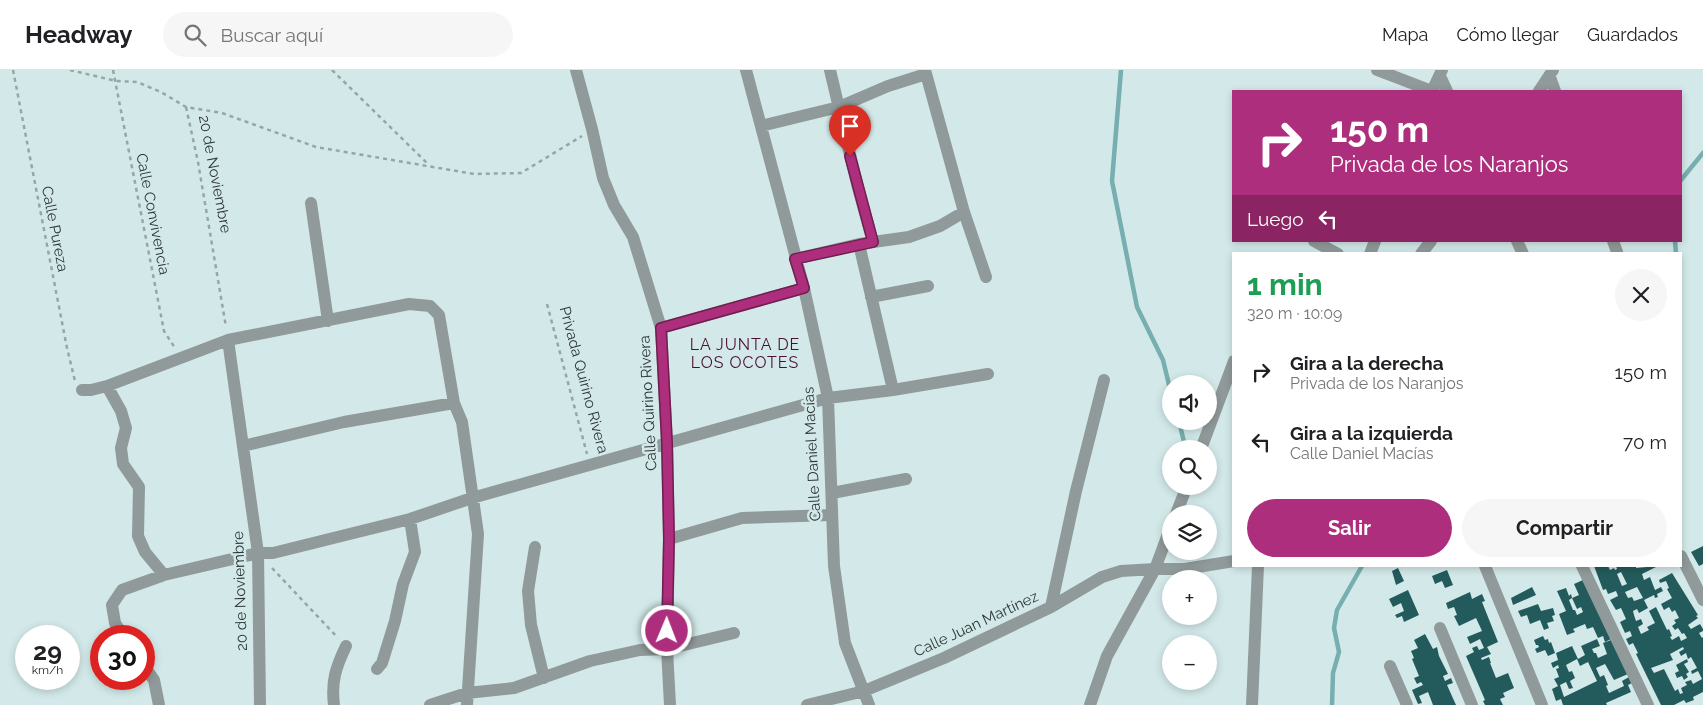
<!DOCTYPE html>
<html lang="es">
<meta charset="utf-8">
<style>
body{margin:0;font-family:Raleway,sans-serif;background:#f6f6f6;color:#202124;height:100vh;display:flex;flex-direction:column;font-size:19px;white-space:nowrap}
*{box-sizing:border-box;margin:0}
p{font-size:16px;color:#757577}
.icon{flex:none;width:28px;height:28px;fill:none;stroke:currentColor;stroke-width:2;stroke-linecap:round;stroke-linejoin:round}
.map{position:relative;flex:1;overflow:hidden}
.side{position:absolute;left:1232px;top:182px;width:450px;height:315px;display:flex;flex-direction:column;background:#fff;border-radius:0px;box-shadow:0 2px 8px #0003}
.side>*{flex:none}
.top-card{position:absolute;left:1232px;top:20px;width:450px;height:152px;border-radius:0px;box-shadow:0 2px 8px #0003;background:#ad2e7c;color:#fff;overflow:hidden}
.tools{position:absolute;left:1162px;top:305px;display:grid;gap:10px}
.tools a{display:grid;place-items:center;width:55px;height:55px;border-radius:50%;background:#fff;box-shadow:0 2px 8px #0003;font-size:25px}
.speed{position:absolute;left:15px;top:555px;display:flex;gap:10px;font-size:25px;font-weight:700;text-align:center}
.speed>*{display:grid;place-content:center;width:65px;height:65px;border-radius:50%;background:#fff;box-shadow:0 2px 8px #0003;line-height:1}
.speed small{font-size:12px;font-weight:400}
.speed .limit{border:8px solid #d22;background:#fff;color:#111}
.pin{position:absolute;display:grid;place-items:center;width:42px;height:42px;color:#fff;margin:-51px -21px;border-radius:50% 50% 50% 0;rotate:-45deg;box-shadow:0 0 5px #0007}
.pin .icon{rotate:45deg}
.me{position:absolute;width:55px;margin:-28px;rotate:1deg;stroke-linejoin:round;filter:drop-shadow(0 0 4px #0008)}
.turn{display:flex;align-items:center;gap:18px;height:105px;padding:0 15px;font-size:22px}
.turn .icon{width:65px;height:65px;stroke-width:2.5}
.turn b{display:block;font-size:35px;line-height:42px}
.then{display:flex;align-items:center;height:48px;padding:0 15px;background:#0003;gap:10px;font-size:19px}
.round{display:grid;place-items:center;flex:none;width:52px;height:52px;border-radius:26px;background:#f6f6f6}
.headline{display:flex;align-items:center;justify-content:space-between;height:85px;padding:0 15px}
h1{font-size:30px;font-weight:700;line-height:38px;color:#1e9e55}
.cta{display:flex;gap:10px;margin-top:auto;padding:10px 15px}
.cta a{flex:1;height:58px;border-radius:30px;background:#ad2e7c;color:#fff;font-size:20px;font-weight:700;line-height:58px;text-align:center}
.cta a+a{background:#f6f6f6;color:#202124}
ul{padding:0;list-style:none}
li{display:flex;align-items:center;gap:15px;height:70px;padding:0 15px}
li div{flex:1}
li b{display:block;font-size:19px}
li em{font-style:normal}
header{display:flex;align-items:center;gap:30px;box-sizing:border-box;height:70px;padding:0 25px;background:#fff;border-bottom:1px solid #e0e0e0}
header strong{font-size:24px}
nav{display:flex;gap:28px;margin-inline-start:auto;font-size:18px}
.search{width:350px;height:45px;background:#f6f6f6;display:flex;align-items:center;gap:12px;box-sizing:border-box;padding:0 18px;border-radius:28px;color:#757577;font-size:19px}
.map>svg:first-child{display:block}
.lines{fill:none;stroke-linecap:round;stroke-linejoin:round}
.stream{stroke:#77aeaf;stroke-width:4.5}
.building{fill:#235b5c;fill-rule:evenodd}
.path{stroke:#95a6a6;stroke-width:2.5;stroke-dasharray:4 4;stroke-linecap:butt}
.minor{stroke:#919a9a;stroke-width:12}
.route-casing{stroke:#701e51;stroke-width:12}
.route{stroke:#ad2e7c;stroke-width:9}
.labels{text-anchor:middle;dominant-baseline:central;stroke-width:5;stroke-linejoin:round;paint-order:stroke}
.street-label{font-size:15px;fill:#2e3737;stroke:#d3e9e9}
.neighbourhood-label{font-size:16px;letter-spacing:1px;fill:#4c0f34;stroke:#d3e9e9}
</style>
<header>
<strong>Headway</strong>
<div class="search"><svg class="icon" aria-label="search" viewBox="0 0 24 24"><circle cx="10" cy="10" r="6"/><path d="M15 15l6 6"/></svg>Buscar aquí</div>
<nav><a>Mapa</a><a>Cómo llegar</a><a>Guardados</a></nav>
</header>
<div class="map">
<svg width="1703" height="635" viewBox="0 0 1703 635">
<rect width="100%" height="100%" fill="#d3e9e9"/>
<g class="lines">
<path class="stream" d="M1121,0L1112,111L1137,237L1163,290L1171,323
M1681,110L1703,83
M1675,171L1676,184
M1179,351L1184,372
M1332,635L1333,603L1339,582L1334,558L1337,540L1362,496"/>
</g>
<path class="building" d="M1703,476V494L1699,496L1691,482Z
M1594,496H1608L1610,500L1614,498L1615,500L1617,499L1616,496H1636V498L1658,496L1642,504L1644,510L1650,507L1655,520L1661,517L1663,521L1657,524L1658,527L1655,528L1654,525L1644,530L1648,538L1639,543L1637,539L1633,541L1634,545L1636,551L1641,549L1643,554L1638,557L1641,564L1649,560L1647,557L1655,553L1649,541L1656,537L1667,560L1669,559L1672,566L1670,567L1672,570L1679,566L1681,571L1687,568L1684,563L1682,564L1678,558L1675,560L1672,556L1676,553L1674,550L1679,548L1675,540L1672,542L1669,537L1664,540L1661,534L1672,528L1667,519L1669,518L1666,511L1660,513L1659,510L1672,503L1698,545L1696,546L1698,548L1688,555L1691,559L1700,554L1703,559V561L1699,563L1702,568L1703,567V622L1693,627L1694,630L1686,633L1684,630L1674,635H1661L1636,584L1638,583L1633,573L1629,575L1626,569L1632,566L1630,561L1625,563L1620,552L1626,549L1621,538L1616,540L1610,530L1618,526L1616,521L1608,524L1606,519L1603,520ZM1621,502L1627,514L1622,516L1617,504ZM1637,517L1643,528L1634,531L1632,527L1628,528L1625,522ZM1683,577L1684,579L1679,582L1681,586L1686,583L1688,589L1691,587L1697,598L1691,601L1692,604L1698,601L1702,609L1693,614L1691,610L1685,612L1687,615L1681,618L1683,623L1680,624L1678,619L1675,621L1664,599L1654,603L1651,598L1673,590L1670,584Z
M1398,498L1404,511L1396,515L1392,501Z
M1447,500L1453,515L1445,518L1442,511L1435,514L1432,506Z
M1583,510L1611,569L1605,572L1603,566L1598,568L1593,557L1587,559L1585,554L1573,559L1575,562L1567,565L1559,544L1566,541L1557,521L1566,518L1569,526L1571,524L1572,528L1569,530L1573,540H1575L1577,545L1583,542L1581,537L1577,539L1572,528L1579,525L1574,514Z
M1532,517L1536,525L1513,535L1511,528Z
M1408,520L1419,545L1404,552L1402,546L1397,548L1395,545L1404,541L1401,533L1393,537L1389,529Z
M1470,522L1472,529L1482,524L1485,531L1482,532L1498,572L1487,577L1491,584L1481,588L1482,590L1489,587L1491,593H1490L1496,608L1508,603L1514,618L1503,623L1505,627L1500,629L1503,635H1485L1483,631L1485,630L1466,586L1474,582L1472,578L1477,576L1479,580L1484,578L1480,569L1470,574L1467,567L1482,561L1476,548L1459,556L1454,546L1457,545L1454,537L1448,539L1446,533Z
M1538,534L1541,541L1553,538L1555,545L1552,546L1554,551L1547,553L1549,558L1544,560L1540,550L1530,554L1527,545L1521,547L1518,541Z
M1425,564L1433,579L1437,577L1439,586L1448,604L1443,606L1445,611L1451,608L1453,613L1447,615L1456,635H1433L1428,622L1419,626L1422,633L1418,634L1412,620L1423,615L1421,612L1417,614L1414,608L1419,606L1412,589L1414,588L1411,581L1418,578L1414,570Z
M1543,566L1545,570L1548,569L1549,573L1551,572L1555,583L1548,586L1545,580L1537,583L1535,579L1539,577L1538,575H1536L1534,570Z
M1597,569L1600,576L1592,579L1594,583H1596L1598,588L1607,584L1603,573L1611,570L1628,604L1614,610L1605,594L1596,598L1600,607L1604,605L1608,615L1606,616L1609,623L1624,616L1622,611L1629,607L1632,613L1628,615L1631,622L1606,633L1607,635H1563L1561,629L1556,631L1552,619L1558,616L1554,609L1559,607L1556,599L1559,598L1558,595L1553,598L1551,593L1558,590L1556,583L1572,576L1578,589L1585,585L1581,576ZM1577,589L1580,596L1588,592L1597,611L1564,627L1560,615L1566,612L1569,619L1573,618L1570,611L1575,608L1572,601L1569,602L1566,595Z
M1687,589L1688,592L1684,594L1689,602L1686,604L1688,607L1684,610L1682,606L1677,608L1675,603L1679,601L1676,595Z"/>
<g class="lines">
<path class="path" d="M13,0L67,278L75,311
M70,0L116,11L137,12L161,22L186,37L222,43L316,77L474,104L521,103L582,66
M113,0L164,261L175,278
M332,0L429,95
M186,37L198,92L226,257
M547,234L587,384
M272,498L338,568"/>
<path class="minor" d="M576,0L592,59L603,108L614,135L633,167L661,258L667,373L669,469L667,579L670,635
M746,0L804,218L828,328L834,496L845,573L869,635
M830,0L858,118L873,172
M925,0L964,142L986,207
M1377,0L1432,21L1442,0
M1440,6L1447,21
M1550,7L1555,21
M1539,21L1553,0
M761,56L839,37L888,16L926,4
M311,133L328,251
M1314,171L1338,184
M1517,171L1523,184
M1613,171L1617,182
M859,174L893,320
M1370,184L1375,171
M1421,184L1431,171
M795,189L859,174L909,167L940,156L964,142
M871,227L928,216
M661,258L804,218
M228,270L258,483L260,635
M107,316L121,341L126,358L121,378L123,394L139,417L138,466L145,482L164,505
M82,320H91L107,316L228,270L409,234L430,236L439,245L454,333L462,352L478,464L467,635
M243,376L344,352L454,333
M1201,379L1234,291
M832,423L906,409
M1176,444L1187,416
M669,469L742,448L832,445
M535,477L528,521L531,555L544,608
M1681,486L1703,530
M1485,496L1542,635
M1582,496L1648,635
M1051,537L1076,421L1104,310
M1440,558L1472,635
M123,566L115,553L112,535L122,520L164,505L258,483H273L410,449L472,428L828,328L893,320L988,304
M144,596L154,610L159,635
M1390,596L1407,635
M377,599L382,593L395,551L403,514L415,482L410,449
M334,635C331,611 336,597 346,576
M430,635L467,623L514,618L590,591L640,580L667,579L734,563
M807,635L864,621L944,588L1051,537L1102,507L1121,501L1155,499H1185L1234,491
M1090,635L1107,586L1155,499L1171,456
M1252,635L1258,496"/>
</g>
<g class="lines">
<defs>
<path id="route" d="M667,561L669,469L667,373L661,258L804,218L795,189L873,172L850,86"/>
</defs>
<use href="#route" class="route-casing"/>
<use href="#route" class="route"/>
</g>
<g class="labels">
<g class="street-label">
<text transform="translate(215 104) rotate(79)">20 de Noviembre</text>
<text transform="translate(153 144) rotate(79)">Calle Convivencia</text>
<text transform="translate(55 159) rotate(79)">Calle Pureza</text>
<text transform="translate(584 310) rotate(75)">Privada Quirino Rivera</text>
<text transform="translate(648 333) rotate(-93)">Calle Quirino Rivera</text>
<text transform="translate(812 384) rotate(-93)">Calle Daniel Macías</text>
<text transform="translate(240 521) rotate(-92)">20 de Noviembre</text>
<text transform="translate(976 554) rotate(-25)">Calle Juan Martínez</text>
</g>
<g class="neighbourhood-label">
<text x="745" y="274">LA JUNTA DE<tspan x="745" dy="18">LOS OCOTES</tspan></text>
</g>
</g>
</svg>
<div class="tools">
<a><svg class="icon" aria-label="sound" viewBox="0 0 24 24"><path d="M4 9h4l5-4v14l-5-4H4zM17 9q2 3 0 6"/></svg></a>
<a><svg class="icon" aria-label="search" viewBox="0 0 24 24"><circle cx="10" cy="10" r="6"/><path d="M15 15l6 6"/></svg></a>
<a><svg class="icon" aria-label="layers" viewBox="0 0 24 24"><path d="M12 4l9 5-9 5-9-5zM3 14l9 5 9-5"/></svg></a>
<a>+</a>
<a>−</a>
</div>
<div class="speed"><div>29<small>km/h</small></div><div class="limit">30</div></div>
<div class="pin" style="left:850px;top:86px;background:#d93025"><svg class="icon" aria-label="arrive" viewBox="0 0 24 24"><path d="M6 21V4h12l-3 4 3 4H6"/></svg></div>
<svg class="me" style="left:667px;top:561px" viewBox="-20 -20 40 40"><circle r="17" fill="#ad2e7c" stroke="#fff" stroke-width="3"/><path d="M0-11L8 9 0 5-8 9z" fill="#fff"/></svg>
<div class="top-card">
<div class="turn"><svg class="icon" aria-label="right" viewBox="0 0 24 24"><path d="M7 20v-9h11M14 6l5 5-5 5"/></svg><div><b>150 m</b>Privada de los Naranjos</div></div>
<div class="then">Luego<svg class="icon" aria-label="left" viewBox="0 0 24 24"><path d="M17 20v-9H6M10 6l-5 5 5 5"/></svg></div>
</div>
<section class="side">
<div class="headline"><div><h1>1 min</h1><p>320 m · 10:09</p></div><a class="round"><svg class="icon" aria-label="close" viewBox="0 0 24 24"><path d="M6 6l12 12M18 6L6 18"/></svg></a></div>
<ul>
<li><svg class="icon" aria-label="right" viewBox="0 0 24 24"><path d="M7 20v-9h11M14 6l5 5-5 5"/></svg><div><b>Gira a la derecha</b><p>Privada de los Naranjos</p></div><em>150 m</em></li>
<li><svg class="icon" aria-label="left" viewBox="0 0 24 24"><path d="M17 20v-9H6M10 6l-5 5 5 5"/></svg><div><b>Gira a la izquierda</b><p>Calle Daniel Macías</p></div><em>70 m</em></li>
</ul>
<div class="cta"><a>Salir</a><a>Compartir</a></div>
</section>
</div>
